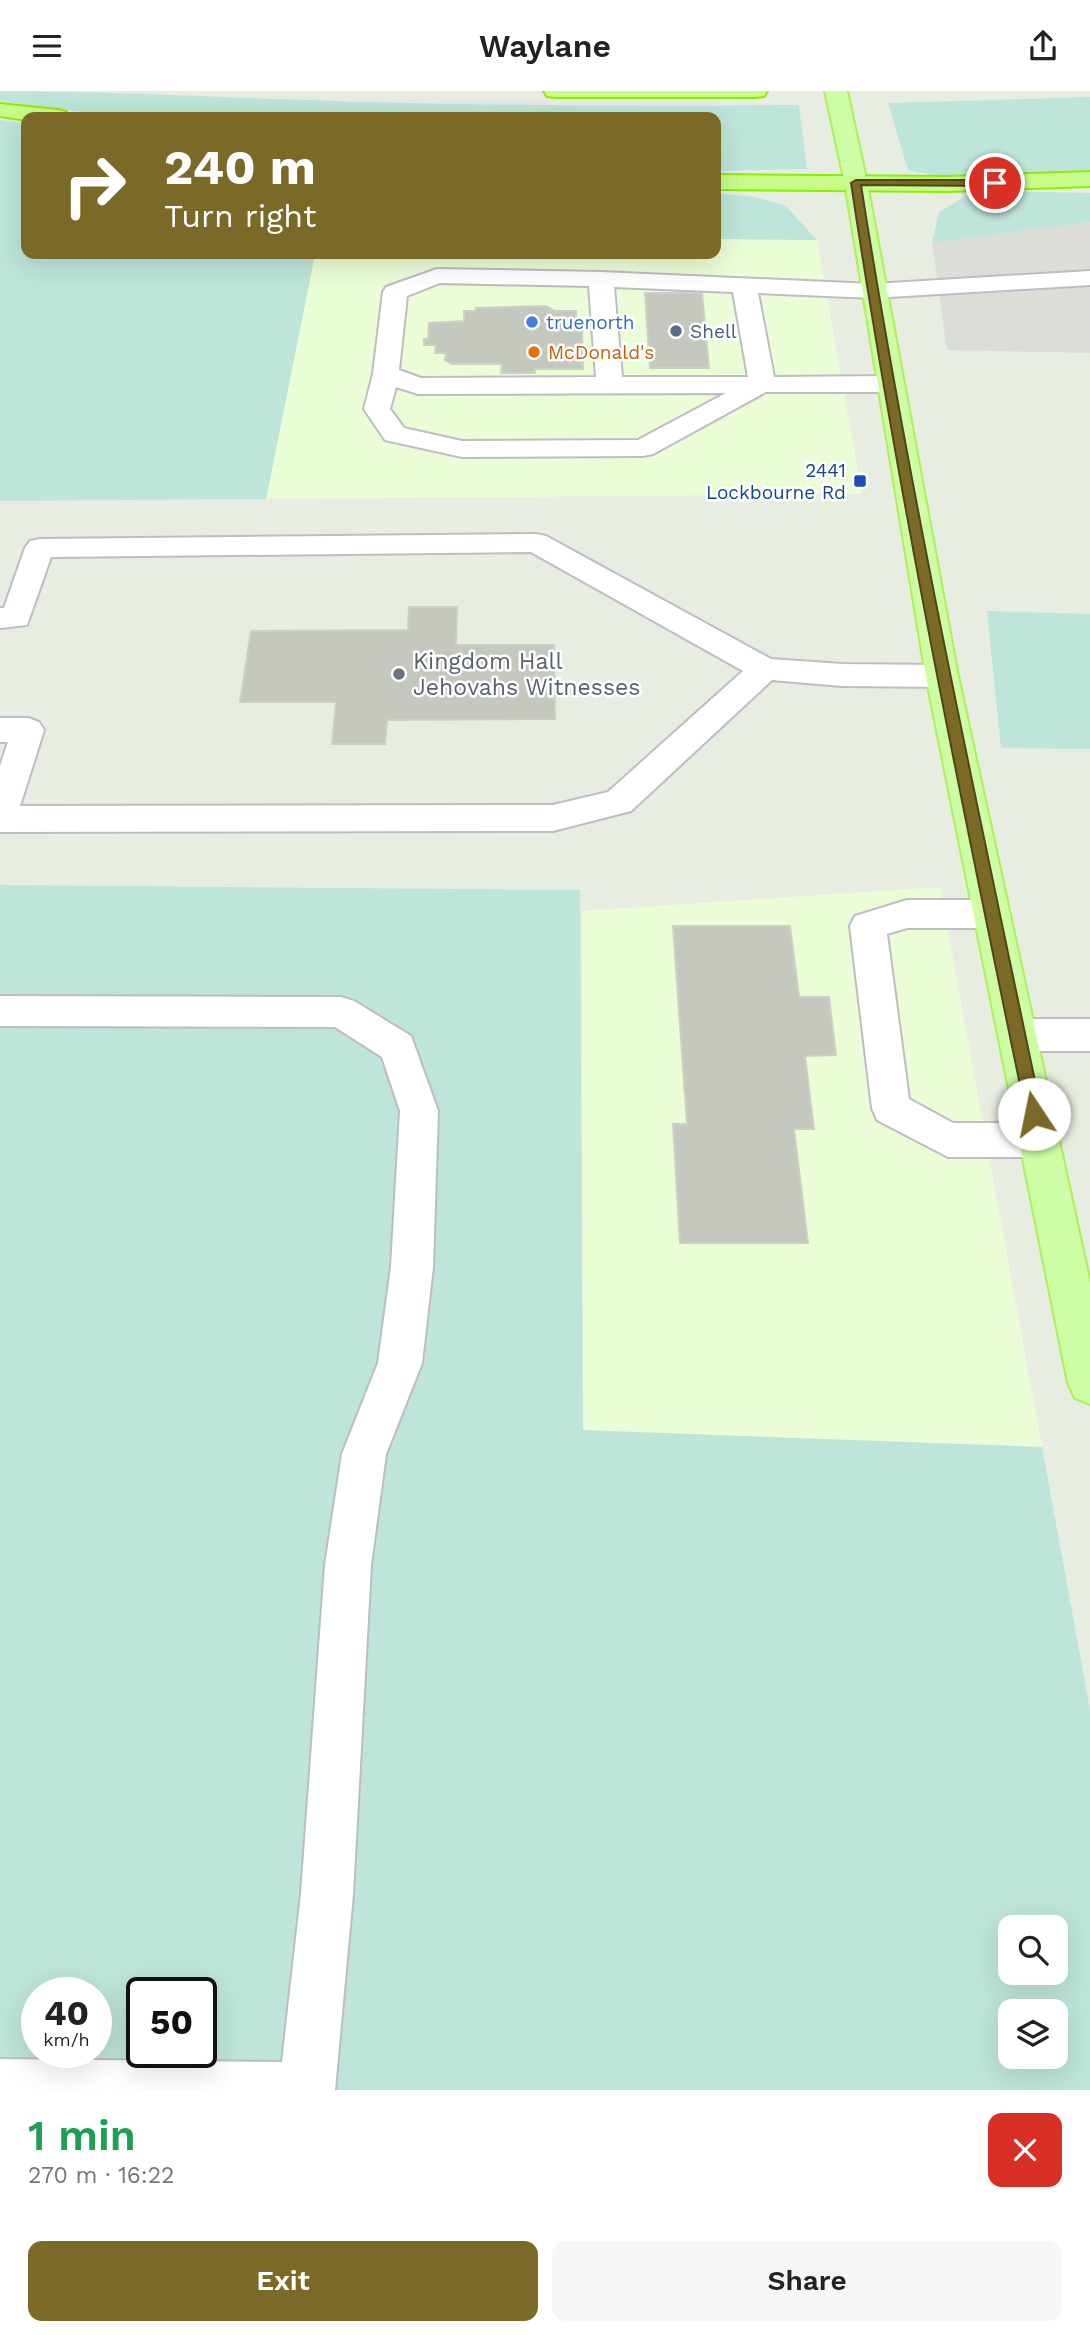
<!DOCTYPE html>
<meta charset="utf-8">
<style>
body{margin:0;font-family:"Work Sans",sans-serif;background:#f6f6f6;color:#222;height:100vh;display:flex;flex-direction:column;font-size:26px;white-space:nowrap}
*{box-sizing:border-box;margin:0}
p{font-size:23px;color:#767676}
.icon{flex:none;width:38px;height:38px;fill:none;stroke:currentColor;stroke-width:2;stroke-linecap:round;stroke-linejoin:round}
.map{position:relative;height:1999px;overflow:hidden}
.side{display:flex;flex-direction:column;background:#fff;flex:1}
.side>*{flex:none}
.hud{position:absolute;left:21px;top:21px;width:700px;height:147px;border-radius:14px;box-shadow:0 7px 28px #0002;background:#7b6a27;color:#fff;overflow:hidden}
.controls{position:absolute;left:998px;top:1824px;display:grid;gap:14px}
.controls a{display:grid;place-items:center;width:70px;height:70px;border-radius:14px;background:#fff;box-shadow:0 7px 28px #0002;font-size:35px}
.speed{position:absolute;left:21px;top:1886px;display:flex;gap:14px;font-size:35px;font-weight:700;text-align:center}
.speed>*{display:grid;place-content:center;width:91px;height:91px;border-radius:50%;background:#fff;box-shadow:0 7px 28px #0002;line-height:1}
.speed small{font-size:18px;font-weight:400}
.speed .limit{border:4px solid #111;border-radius:10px;background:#fff;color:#111}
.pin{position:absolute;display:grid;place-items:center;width:60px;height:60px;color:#fff;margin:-30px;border:4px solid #fff;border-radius:50%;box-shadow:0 2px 7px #0007}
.me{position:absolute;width:77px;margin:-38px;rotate:349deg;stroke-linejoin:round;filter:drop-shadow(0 0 5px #0008)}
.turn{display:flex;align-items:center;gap:24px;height:147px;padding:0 28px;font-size:32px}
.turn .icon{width:91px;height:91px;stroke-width:2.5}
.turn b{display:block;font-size:49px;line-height:60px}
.round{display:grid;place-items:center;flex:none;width:74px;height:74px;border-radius:14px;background:#f6f6f6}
.summary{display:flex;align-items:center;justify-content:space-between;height:119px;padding:0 28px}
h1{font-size:42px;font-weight:600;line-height:52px;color:#1e9e55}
.cta{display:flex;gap:14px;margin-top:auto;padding:14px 28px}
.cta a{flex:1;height:80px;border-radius:14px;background:#7b6a27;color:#fff;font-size:28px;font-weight:600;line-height:80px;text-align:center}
.cta a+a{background:#f6f6f6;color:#222}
header{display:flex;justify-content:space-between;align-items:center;height:91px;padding:0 28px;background:#fff;font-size:32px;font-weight:600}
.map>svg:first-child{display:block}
.commercial{fill:#ebfdd7}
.industrial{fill:#dbded7}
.green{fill:#bee5da;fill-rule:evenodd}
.building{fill:#c5c8be;stroke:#cbd2c1;stroke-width:2}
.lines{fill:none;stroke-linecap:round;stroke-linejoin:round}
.minor-casing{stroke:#bfbcc4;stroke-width:4}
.major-casing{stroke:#adf058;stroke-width:4}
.highway-casing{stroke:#8ded02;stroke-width:4}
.minor{fill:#fff;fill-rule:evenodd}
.major{fill:#cdfea6;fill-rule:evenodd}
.highway{fill:#c7fc8a;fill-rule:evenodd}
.route{fill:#7b6a27;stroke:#504519;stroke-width:2}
.shop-dot{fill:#3f7fe0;stroke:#fff;stroke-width:2.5}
.service-dot{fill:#5c6f8a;stroke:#fff;stroke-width:2.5}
.food-dot{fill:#e8710a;stroke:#fff;stroke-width:2.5}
.transit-dot{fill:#1a4fb4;stroke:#fff;stroke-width:2.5}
.worship-dot{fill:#6b7280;stroke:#fff;stroke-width:2.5}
.labels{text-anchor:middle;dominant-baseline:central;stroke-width:5;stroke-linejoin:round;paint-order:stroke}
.far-shop-label{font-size:19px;fill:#366cbe;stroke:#fff;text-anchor:start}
.far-service-label{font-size:19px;fill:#4e5e75;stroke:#fff;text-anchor:start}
.far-food-label{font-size:19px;fill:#c56008;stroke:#fff;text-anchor:start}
.far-transit-label{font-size:19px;fill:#164399;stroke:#fff;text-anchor:end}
.worship-label{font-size:23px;fill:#5b616d;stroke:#fff;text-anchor:start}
</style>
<header><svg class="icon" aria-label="menu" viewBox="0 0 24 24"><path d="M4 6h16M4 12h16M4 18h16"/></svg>Waylane<svg class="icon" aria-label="share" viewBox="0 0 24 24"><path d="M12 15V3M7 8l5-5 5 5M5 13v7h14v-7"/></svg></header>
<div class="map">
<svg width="1090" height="1999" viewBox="0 0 1090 1999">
<rect width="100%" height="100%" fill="#e8ede2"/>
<path class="commercial" d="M716,148L817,149L862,403L266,408L315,163H716Z
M940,796L1042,1356L583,1340L582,820Z"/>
<path class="industrial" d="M1090,131V262L947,259L932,152Z"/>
<path class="green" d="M0,0C102,0 204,6 307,9C471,15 635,15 799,14L807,78L716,80V26H123L0,10Z
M1090,6V79L943,86L908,79L888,12Z
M0,29L26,32V163H315L266,408L0,410Z
M990,100L1090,102V131L932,152L939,121L964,106Z
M716,102L755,106L786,115L817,149L716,148Z
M987,520L1090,523V658L1001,657Z
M0,794L580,799L583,1339L1042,1356L1090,1619V1999H0ZM1010,1836H1055V1881H1010ZM37,1902H96V1962H37ZM142,1902H201V1962H142ZM1010,1920H1055V1965H1010Z"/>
<path class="building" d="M645,202H702L709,277H650Z
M546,215L555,220H576V232L586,237L582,239L583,278H534L535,282H501L502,273H452L445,269L446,262H435L436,254H424V248H428L429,232L464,230V220H475L476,217Z
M409,516H457L456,554H554L555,628L387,629L385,653H332L336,611H240L251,540L408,539Z
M673,835H790L799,906H829L836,964L805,965L814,1038H794L808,1152H680L673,1033H687Z"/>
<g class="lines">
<defs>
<path id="minor" d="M437,178L601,181L873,193L1090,180V194L873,207L758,202L774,286L890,285L899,287L903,293L899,299L890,301H766L653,363L643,365L462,366L385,349L364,318L373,283L383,201L386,196ZM440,192L589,195L596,286L421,287L399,279L407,205ZM614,196L733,201L748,286H622ZM396,296L418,303L726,302L638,349L462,350L404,337L390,318Z
M536,443L546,445L771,568L842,573L942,574L953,577L958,585L953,593L942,596L842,595L772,589L631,720L553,740L0,741V675L8,651H0V627H28L39,631L44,639L20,715L553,714L608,701L743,580L531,461L51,466L27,534L0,537V517H4L25,457L30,450L40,448Z
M907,809H992L1005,813L1010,823L1005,833L992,837H907L887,843L909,1008L953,1032H1039L1053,1037L1059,1049L1053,1061L1039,1066H948L877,1029L872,1017L850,835L855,825Z
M0,905L341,906L354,910L411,945L438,1020L433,1176L422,1272L386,1363L371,1474L353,1803L335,1999H0V1968L282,1971L301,1803L325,1474L342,1363L378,1272L391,1176L400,1020L382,966L335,936L0,935Z
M1019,928H1090V960H1019L1006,955L1000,944L1006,933Z"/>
<path id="major" d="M825,0H847L867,92L958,585L1090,1192V1313L1075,1307L1068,1292L926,585L845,92Z"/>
<path id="highway" d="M544,0H767L764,5L756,6H555L547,5Z
M0,13L58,19L66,21L69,26H26V29L0,25Z
M1090,81V95L947,100L716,98V84L947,86Z"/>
</defs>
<use href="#minor" class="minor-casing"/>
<use href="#major" class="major-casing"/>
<use href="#highway" class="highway-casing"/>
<use href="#minor" class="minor"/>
<use href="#major" class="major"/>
<use href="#highway" class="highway"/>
</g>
<path class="route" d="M856,89H995L999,92L995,95L861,94C910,406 977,714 1042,1023L1040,1028H1028L1026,1023C962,714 898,404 851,92Z"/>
<circle class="shop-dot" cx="532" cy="231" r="7"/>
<circle class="service-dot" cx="676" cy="240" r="7"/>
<circle class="food-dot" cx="534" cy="261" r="7"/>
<rect class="transit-dot" x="853" y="383" width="14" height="14" rx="3.5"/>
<circle class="worship-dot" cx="399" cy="583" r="7"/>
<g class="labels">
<g class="far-shop-label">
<text x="546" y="231">truenorth</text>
</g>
<g class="far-service-label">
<text x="690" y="240">Shell</text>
</g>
<g class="far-food-label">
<text x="548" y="261">McDonald's</text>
</g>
<g class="far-transit-label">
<text x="846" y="379">2441<tspan x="846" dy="22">Lockbourne Rd</tspan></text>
</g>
<g class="worship-label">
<text x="413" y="570">Kingdom Hall<tspan x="413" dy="26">Jehovahs Witnesses</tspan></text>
</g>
</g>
</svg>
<div class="controls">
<a><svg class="icon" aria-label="search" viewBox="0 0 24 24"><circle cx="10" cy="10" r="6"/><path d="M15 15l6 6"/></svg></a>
<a><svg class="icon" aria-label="layers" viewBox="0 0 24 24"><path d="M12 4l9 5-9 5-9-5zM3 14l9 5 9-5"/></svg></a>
</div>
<div class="speed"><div>40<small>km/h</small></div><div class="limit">50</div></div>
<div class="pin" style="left:995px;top:92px;background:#d93025"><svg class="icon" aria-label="arrive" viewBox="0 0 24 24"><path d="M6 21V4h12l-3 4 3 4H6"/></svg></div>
<svg class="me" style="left:1034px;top:1023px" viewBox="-20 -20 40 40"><circle r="19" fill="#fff"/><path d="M0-13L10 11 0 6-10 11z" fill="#7b6a27"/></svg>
<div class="hud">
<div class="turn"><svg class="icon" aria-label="right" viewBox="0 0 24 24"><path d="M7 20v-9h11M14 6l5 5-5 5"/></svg><div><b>240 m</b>Turn right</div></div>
</div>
</div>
<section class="side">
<div class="summary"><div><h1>1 min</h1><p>270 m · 16:22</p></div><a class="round" style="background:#d93025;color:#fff"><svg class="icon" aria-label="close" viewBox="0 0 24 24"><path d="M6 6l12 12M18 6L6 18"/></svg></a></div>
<div class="cta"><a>Exit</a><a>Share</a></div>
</section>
